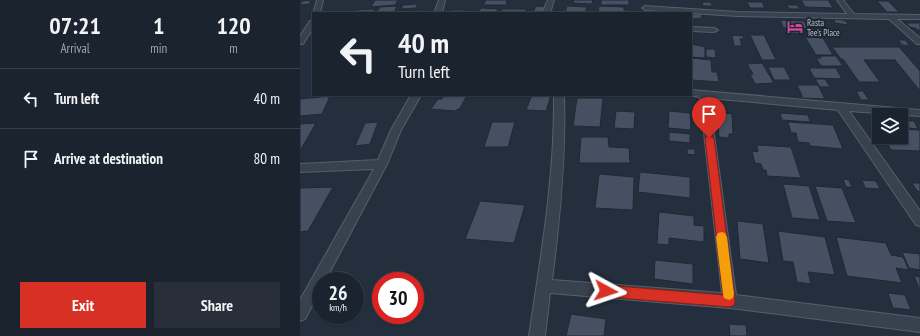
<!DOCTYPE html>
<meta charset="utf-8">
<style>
body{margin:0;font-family:"PT Sans Narrow",sans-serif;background:#282f3a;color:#f1f3f6;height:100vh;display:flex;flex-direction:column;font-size:15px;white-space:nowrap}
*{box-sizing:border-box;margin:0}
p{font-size:13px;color:#a0a4aa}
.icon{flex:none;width:22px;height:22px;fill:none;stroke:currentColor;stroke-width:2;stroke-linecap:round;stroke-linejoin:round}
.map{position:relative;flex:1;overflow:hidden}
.drawer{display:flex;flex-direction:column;background:#1b232e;width:300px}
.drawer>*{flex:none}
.hud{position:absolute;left:12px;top:12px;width:380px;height:84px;border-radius:0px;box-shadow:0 1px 3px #0004,0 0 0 1px #39404a;background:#1b232e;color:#f1f3f6;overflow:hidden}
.tools{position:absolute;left:572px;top:108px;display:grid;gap:8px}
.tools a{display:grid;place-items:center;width:36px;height:36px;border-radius:0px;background:#1b232e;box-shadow:0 1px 3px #0004,0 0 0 1px #39404a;font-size:20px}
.speed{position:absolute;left:12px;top:272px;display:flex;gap:8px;font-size:20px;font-weight:700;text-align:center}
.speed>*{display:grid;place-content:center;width:52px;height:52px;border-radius:50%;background:#1b232e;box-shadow:0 1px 3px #0004,0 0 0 1px #39404a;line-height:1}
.speed small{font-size:10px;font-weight:400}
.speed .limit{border:6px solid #d22;background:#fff;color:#111}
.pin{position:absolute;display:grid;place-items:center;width:34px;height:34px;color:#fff;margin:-41px -17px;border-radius:50% 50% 50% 0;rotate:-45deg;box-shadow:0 0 4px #0007}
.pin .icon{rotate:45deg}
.me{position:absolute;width:44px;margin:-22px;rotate:95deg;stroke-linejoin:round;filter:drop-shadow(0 0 3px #0008)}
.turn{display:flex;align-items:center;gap:14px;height:84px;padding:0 20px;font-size:18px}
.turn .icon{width:52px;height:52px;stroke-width:2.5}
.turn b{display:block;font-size:28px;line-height:34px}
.eta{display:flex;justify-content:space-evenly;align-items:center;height:68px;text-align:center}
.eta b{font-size:24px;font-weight:700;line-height:28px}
.cta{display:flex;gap:8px;margin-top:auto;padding:8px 20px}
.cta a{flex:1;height:46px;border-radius:0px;background:#d93025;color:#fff;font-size:16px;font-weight:700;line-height:46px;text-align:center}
.cta a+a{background:#282f3a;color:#f1f3f6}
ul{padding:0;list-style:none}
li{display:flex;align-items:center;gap:12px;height:60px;padding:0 20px;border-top:1px solid #39404a}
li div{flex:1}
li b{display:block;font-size:15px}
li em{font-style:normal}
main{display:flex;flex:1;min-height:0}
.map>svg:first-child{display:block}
.building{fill:#455162;stroke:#1f2835}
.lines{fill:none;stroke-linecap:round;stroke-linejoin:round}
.street-casing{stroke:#565f6c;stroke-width:2}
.street{fill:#38414e;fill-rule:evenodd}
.route{fill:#d93025;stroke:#8d1f18}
.slow{fill:#f59e0b}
.labels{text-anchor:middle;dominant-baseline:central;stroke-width:4;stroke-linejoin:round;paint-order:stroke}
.far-poi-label{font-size:9px;fill:#b4bcc9;stroke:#1d2633;text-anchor:start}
</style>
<main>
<section class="drawer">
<div class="eta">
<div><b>07:21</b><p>Arrival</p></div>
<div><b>1</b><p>min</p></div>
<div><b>120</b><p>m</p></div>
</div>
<ul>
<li><svg class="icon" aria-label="left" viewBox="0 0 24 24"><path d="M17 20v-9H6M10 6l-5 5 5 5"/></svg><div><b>Turn left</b></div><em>40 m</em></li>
<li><svg class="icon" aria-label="arrive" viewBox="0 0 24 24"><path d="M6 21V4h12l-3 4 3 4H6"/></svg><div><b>Arrive at destination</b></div><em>80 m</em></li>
</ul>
<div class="cta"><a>Exit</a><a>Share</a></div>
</section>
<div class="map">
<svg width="620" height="336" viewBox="0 0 620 336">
<rect width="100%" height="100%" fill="#242f3e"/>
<path class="building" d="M11,0L9,4L0,5L2,1Z
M75,0H98L95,5L71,7Z
M186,0H207L206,5H183Z
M274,0H293L292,4L273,3Z
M301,0H329V5H301Z
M501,0H528L533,8L505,7Z
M577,1H588L599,12H587Z
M402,2H410L413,6H403Z
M447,2H462L465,8H450Z
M117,4L116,8L101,9L103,5Z
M486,5H497L500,9H490Z
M97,6L94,13H76L80,7Z
M236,6L245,7L242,12H233Z
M267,6L287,7L285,13H265Z
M299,6L324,7V10H328V13H298Z
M181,8L198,9L196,13H178Z
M75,9L72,13H55L57,10Z
M202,9H226L225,13H201Z
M122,10L120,13H96L97,11Z
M152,10H165L164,13H151Z
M391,14H401L402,18L392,19Z
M534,19L543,20L547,22L548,25L535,23Z
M480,20L504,21L508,29L501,28L504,34L488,33L486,28L483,27Z
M606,23H620V31L615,28L610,27Z
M432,35L443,36L444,39H440L442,46H434Z
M450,35H464L476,60H462Z
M505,37L523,38L533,55H516Z
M598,40H605L610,46L602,45Z
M391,44L405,47V58L391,57Z
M532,47H599L620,71V91L595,60H564L580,82H559L543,59H541Z
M406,49H415L416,58L406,57Z
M520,56H536L543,66H521L516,58H521Z
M391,58L411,60L412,72H417L419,82L392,80Z
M462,63L474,83L455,84L450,74H453L447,64Z
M468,67H484L491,80H474Z
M509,68H536L542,79L514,78Z
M515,79H525L530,87H520Z
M497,85H518L525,99L503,98Z
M556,91H563L569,100H561Z
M144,95H167L160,108L155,111L131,109L138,99H142Z
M232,95H251L246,111L226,110Z
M30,96L22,114L0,116V99Z
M277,98H303L300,127L273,126Z
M316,111L335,112L334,129L314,128Z
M369,111L390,113L391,130L368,128Z
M417,112L432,114L433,134H429V138L419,137Z
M480,113L508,115L510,122L482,120Z
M604,121H614L618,129L609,128Z
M78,122L70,144L55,146L65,123Z
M192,122H215L208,147H184Z
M488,122L533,125L543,149L510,146L509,143L498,142L496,133H491Z
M16,123L0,151V124Z
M601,129L620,130V151L591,150L584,137H601Z
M369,132L390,134V143L369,141Z
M281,137H308L309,147L329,148L330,163H279Z
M457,145L491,147L501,178L467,176L466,170H463L461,164L455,163L452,151L458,152Z
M387,149H395V155L387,154Z
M340,172L390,177V198L338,192Z
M299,174L334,177L333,210L295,208Z
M543,179L549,180L552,187H546Z
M562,180L576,181L580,189L565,188Z
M612,183H620V192L617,191Z
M483,184L509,186L520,220L492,218Z
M515,186L542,188L556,223L527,221Z
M33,187L8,231L0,232V188Z
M180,201L225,205L214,243L165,239Z
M359,212L394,216V225L404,226V242L369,238V245L357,244Z
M437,221L463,224L469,263L440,259Z
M478,231L525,237L535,275L508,272L511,284L497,282L493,262L483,261Z
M536,237L586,243L591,255L603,257L609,270L596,268L602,283L547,276Z
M602,252L620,254V270L609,268Z
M355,260L393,264V284L354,279Z
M614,276L620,277V291Z
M588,293L605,295L611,310L593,308Z
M271,314L306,319L304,336H266Z
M429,324L446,325L447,336H430Z"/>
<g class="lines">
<defs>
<path id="street" d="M17,0H23L20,13L13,14Z
M139,0H145L142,13H134Z
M248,0H254L250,13H242Z
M537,0H543L554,14L620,15V19H597L620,38V44H617L589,19L437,16L345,10L342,8L345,6L437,12L547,14Z
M10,21H13V28L3,44H0V36Z
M391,27L414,28L418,30L414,32L391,31Z
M391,90L620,110V116L549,111L620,211V226L616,225L538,110L409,98L436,295L620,318V332L430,308L250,293L245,336H229C241,256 255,176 254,95H264C266,157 260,218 252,280L422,293L400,97L388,95H391Z
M111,95H121L101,130L87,164L25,281H21V289L5,319L0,321V300L74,169L0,172V164L78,160L91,130Z"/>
</defs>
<use href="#street" class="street-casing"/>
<use href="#street" class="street"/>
</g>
<path class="route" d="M409,135L414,138L435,301L434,305L430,307L306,297L302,295L300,291L302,287L306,285L423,295L405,138Z"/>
<path class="slow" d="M422,232L425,233L427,237L434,294L433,298L429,300L424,298L423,294L416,237L418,233Z"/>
<defs>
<symbol id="hotel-bare" viewBox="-9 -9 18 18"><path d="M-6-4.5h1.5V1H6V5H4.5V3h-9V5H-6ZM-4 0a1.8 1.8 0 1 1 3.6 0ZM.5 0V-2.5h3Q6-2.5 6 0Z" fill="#d1479c" stroke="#1d2633" stroke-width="2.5" paint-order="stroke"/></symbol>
</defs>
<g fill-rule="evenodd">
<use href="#hotel-bare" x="484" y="16" width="22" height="22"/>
</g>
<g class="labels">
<g class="far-poi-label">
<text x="507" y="22">Rasta<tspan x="507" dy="10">Tee’s Place</tspan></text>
</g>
</g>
</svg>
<div class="tools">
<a><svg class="icon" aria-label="layers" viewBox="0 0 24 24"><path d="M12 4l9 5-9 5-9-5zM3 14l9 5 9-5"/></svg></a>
</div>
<div class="speed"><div>26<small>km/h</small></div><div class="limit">30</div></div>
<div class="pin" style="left:409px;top:138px;background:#d93025"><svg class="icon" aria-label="arrive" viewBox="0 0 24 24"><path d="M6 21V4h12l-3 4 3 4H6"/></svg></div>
<svg class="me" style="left:306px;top:291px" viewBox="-20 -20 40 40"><path d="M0-17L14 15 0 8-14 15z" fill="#d93025" stroke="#fff" stroke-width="4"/></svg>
<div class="hud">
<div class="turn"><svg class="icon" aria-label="left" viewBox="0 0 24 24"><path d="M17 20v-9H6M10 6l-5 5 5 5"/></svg><div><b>40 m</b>Turn left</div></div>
</div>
</div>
</main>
